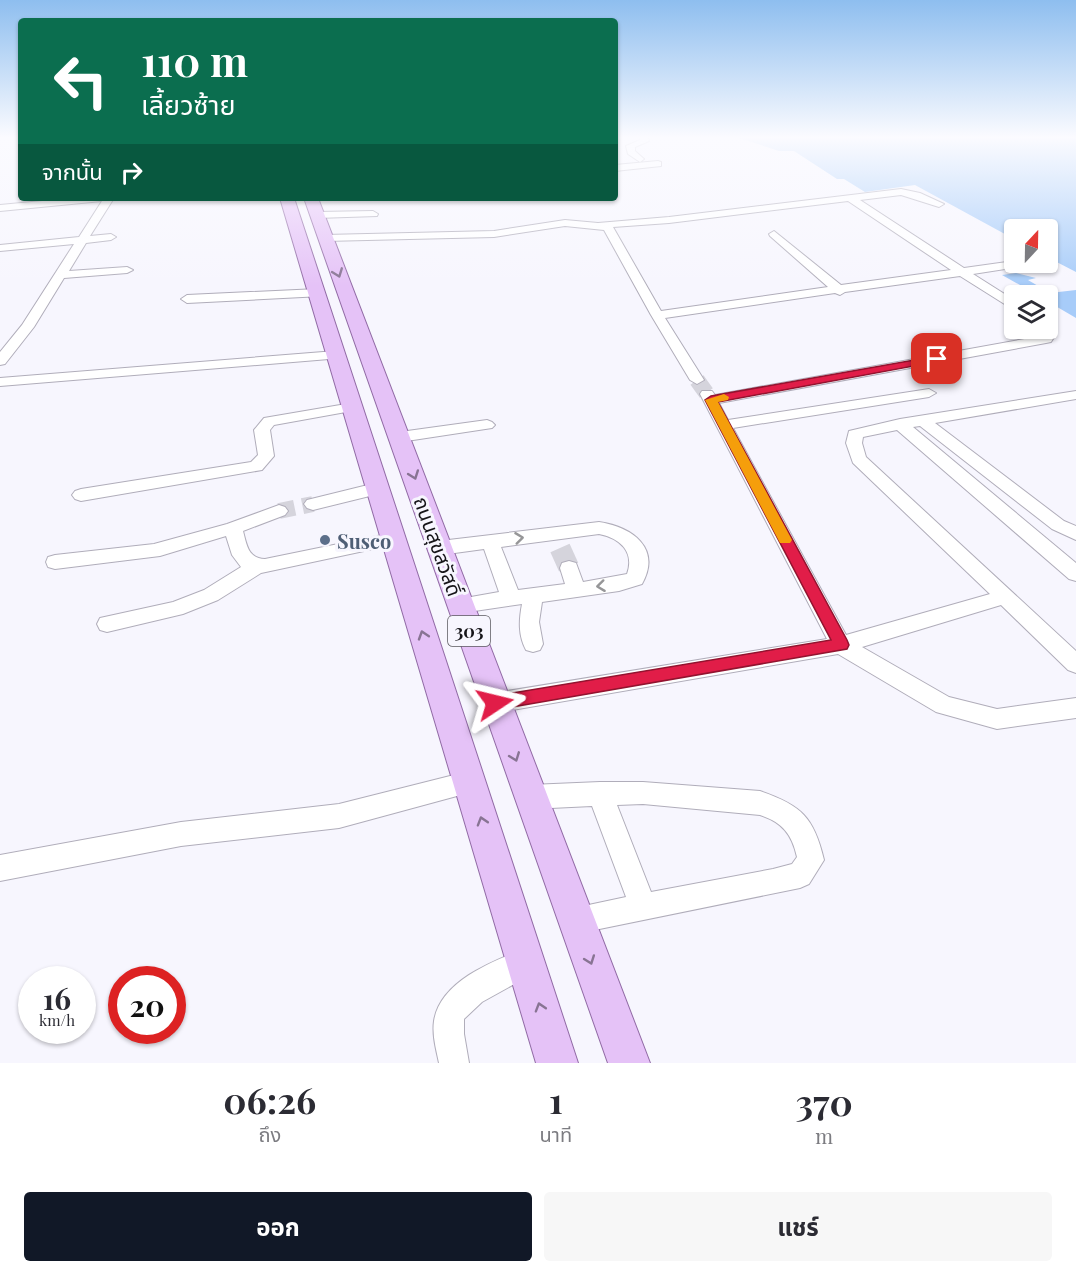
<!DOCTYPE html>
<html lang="th">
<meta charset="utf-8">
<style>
body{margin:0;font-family:"Playfair Display","Noto Sans Thai",serif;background:#f7f7f7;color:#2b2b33;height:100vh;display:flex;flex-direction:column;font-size:22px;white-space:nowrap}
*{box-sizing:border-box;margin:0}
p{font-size:20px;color:#7c7c81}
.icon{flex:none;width:33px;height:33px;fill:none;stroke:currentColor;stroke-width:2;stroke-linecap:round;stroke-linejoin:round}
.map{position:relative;height:1063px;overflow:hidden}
.sheet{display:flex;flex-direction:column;background:#fff;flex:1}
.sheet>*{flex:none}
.hud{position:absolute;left:18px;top:18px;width:600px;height:183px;border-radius:6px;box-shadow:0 2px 4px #0004;background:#0b6e4f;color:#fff;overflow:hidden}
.needle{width:39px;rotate:22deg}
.buttons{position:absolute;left:1004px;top:219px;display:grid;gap:12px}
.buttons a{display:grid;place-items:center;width:54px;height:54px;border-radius:6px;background:#fff;box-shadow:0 2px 4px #0004;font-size:30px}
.speed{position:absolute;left:18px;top:966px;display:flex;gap:12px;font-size:30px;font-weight:700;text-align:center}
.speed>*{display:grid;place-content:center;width:78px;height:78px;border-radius:50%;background:#fff;box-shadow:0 2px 4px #0004;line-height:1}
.speed small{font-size:15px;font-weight:400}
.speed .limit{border:9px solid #d22;background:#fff;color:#111}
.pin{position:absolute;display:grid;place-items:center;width:51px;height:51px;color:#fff;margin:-26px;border-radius:12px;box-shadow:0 3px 9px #0006}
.me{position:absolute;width:66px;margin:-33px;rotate:80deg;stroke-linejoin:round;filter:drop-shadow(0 0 4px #0008)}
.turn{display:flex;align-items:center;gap:21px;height:126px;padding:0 24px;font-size:27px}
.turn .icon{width:78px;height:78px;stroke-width:2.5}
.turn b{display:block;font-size:42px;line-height:51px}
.then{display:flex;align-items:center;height:57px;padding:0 24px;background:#0003;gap:12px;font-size:22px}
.eta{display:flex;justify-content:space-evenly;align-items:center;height:102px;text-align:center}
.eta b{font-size:36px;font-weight:700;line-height:42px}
.button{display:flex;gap:12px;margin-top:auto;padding:12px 24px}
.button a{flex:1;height:69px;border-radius:6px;background:#111827;color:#fff;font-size:24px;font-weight:700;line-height:69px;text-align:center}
.button a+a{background:#f7f7f7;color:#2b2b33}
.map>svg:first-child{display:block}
.water{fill:#a7ccf9}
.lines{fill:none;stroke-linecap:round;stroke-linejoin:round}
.minor-tunnel-far1{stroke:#d5d4dc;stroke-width:16;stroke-dasharray:16 8;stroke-linecap:butt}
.minor-tunnel{stroke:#d5d4dc;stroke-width:21;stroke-dasharray:21 10;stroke-linecap:butt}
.minor-casing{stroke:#b0adba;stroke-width:2}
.major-casing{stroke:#916ba5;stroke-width:2}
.minor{fill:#fff;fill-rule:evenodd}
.major{fill:#e5c2f7;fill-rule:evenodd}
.oneway{stroke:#887493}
.oneway2{stroke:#969698}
.route{fill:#e11d48;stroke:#92132f;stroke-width:1.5}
.slow{fill:#f59e0b}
.service-dot{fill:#5c6f8a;stroke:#f7f6fe;stroke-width:2}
.labels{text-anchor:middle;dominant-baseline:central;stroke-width:6;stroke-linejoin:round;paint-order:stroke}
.shield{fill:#f7f6fe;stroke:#5a585e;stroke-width:1.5}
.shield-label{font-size:18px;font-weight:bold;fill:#161519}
.service-label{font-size:20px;font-weight:bold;fill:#4e5e75;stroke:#f7f6fe;text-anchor:start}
.street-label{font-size:20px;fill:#161519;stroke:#f7f6fe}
</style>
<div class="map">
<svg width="1076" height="1063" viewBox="0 0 1076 1063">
<rect width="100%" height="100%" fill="#f7f6fe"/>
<path class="water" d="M736,137H1076V272L1047,257V230H1014V239L915,185L865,192L844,179H837L794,151H779Z
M1016,273L1036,278L1028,280L1050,293L1076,290V318L1047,301V296L1038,295L1002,275Z"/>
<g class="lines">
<path class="minor-tunnel-far1" d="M697,380L707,394
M279,511L313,504"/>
<path class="minor-tunnel" d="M560,548L569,568"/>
<defs>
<path id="minor" d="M640,137H648L649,141L635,147V151L644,159L640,162L628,154L626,146L640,140Z
M658,161L661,162V166L615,171V165Z
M901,189L920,193L944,204L939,207L901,195L860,200L964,268L1014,261L1029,262L1024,266L973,274L1014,300V310L960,276L845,292L840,295L835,293L665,318L704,380L697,384L690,380L651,315L604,230L565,226L494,237L325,241L320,238L325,235L494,231L565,220L598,223L669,217ZM848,201L951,270L841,285L774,231L769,234L770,236L828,287L661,311L613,227L669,223Z
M74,198H114L90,236L111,234L116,237L111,240L86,243L69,271L127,267L133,270L127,273L64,278L34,327L5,364L0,365V352L22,325L74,244L0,251V245L79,237L102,201L0,211V205Z
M373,211L378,214L377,216L317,218L312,215L317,212Z
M318,289L324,293L322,296L187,303L181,299L187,295Z
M1047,325L1056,334L1051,342L1046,343L719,403L728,420L929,389L936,393L929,397L733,428L846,635L990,594L853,463L846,443L849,431L900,419L1076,391V399L935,423L1064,521L1076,526V540L1052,529L920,426L913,427L1076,563V581L1069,579L897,430L863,437L862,443L866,457L1076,651V673L1068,670L1001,605L862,647L949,697L997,709L1076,698V718L997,729L936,712L838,654L495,713L487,710L484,703L487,696L495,693L827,639L700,394L702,391H712L715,395L1041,336L1039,328H1047Z
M336,351L343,355L341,358L0,386V378Z
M352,403L357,404L359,407L357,410L274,425L270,430L274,456L262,470L81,501L75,499L72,495L75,491L81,489L251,462L258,455L254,430L264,418Z
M487,420L492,422L495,425L492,428L400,442L392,437L400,432Z
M376,483L382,485L384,489L382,493L313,510L307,508L304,504L307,500Z
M279,505L285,507L288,511L285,515L243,531C247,546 248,558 265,559L392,533L398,534L401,539L398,544L392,545L261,573L218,600L183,614L107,632L100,630L97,624L100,618L173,602L204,590L241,567L232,555L226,536L160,556L55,569L48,567L46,562L48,557L55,555L154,544L227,524Z
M599,522C632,527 662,548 642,584L619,591L542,602L539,622L543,644L540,650L533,652L526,650C518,635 519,620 522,604L461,613L454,610L451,605L454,600L499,592L484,549L440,555L433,553L431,548L433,543L440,541ZM599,534C620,538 635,552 627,574L583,582L576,563L569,561L562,563L560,568L565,584L518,590L501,547Z
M470,771L479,774L482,782L479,790L339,828L181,846L0,881V855L181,822L339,804Z
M600,782H643L760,791C801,805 814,817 824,860L809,884L800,888L575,934L565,930L561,920L565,910L626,897L592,806L530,809L521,805L518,797L521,789L530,785ZM643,804L760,815C782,822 792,834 797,857L792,864L773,869L651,892L617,805Z
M526,948L536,952L540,962L536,972L482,1002L464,1019V1034L469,1063H439C436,1049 432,1035 434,1021C440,981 493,961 526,948Z"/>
<path id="major" d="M280,198H294L578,1063H536Z
M304,198H318L650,1063H608Z"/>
</defs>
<use href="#minor" class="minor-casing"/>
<use href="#major" class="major-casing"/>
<use href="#minor" class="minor"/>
<use href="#major" class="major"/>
</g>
<defs><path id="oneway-chevron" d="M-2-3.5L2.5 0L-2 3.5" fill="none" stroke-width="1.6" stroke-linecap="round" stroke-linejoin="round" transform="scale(1.5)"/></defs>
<g class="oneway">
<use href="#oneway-chevron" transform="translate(338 273) rotate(69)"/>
<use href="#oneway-chevron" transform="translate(414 475) rotate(70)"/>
<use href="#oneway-chevron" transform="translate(423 635) rotate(-108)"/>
<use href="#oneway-chevron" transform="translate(515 757) rotate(69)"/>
<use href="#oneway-chevron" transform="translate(482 821) rotate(-107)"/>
<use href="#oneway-chevron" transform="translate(590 960) rotate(70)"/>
<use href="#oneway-chevron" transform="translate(540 1007) rotate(-107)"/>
</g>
<g class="oneway2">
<use href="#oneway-chevron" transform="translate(519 538) rotate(-7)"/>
<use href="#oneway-chevron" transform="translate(601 586) rotate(173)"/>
</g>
<linearGradient id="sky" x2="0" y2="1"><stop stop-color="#8ebeef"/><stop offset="0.48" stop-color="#fbfbff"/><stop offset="1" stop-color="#fbfbff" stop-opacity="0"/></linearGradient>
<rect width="1076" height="286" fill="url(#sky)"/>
<path class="route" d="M937,356L941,357V361L718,402L847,640L849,645L847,649L495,710L489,708L486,703L489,698L495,696L831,640L705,400L711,396Z"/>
<path class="slow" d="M724,394L729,397L728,400L718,402L792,540L790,543H780L705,400Z"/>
<circle class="service-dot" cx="325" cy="540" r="6"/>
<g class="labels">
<rect class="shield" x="448" y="616" width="42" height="30" rx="4.5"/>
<g class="shield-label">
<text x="469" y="631">303</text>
</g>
<g class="service-label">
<text x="337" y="540">Susco</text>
</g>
<g class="street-label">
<text transform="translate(439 546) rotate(70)">ถนนสุขสวัสดิ์</text>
</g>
</g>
</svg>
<div class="buttons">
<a><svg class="needle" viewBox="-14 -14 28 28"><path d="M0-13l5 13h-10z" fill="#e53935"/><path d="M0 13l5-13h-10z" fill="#7c7c81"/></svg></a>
<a><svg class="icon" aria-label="layers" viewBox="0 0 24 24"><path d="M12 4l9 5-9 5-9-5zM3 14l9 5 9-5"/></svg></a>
</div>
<div class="speed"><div>16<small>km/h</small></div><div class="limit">20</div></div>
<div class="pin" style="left:937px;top:359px;background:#d93025"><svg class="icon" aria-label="arrive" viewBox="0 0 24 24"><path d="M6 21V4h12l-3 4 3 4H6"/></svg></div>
<svg class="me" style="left:495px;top:703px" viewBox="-20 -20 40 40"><path d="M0-17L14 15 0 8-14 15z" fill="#e11d48" stroke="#fff" stroke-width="4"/></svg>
<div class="hud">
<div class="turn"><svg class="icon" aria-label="left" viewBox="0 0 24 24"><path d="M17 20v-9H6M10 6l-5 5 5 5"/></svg><div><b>110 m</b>เลี้ยวซ้าย</div></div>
<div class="then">จากนั้น<svg class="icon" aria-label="right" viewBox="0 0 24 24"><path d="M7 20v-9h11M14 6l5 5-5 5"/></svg></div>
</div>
</div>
<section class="sheet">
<div class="eta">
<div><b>06:26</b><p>ถึง</p></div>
<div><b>1</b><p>นาที</p></div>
<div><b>370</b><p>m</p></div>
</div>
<div class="button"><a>ออก</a><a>แชร์</a></div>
</section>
